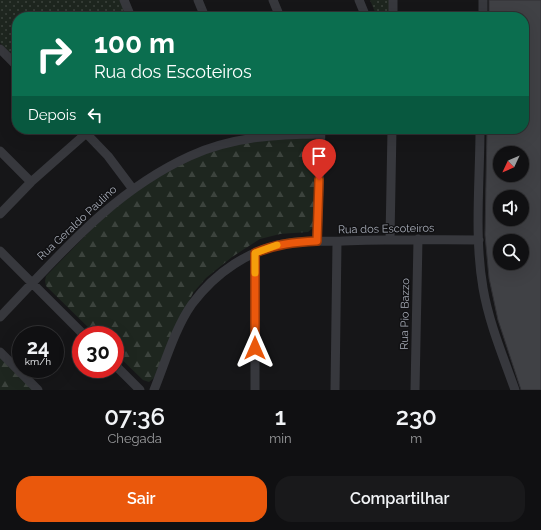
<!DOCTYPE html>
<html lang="pt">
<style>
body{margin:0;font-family:Raleway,sans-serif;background:#19191b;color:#f1f3f6;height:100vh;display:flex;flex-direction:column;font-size:15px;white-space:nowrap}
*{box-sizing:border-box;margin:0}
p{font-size:13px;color:#9c9d9f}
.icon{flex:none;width:22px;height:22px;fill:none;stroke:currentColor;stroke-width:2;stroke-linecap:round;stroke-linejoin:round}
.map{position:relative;height:390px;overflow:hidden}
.sheet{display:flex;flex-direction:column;background:#101012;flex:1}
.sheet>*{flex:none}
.guide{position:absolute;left:12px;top:12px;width:517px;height:122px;border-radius:16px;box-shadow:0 4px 16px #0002,0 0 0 1px #303032;background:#0b6e4f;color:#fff;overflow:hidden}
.needle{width:26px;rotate:226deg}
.fabs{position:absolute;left:493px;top:146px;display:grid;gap:8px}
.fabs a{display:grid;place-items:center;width:36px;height:36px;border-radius:50%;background:#101012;box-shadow:0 4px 16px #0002,0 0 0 1px #303032;font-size:20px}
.speed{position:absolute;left:12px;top:326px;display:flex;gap:8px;font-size:20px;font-weight:700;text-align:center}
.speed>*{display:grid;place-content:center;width:52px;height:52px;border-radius:50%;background:#101012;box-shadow:0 4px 16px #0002,0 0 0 1px #303032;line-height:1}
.speed small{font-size:10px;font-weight:400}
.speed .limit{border:6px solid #d22;background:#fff;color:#111}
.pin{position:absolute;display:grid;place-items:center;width:34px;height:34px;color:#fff;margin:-41px -17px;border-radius:50% 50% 50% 0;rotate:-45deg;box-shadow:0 0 4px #0007}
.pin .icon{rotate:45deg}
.me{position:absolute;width:44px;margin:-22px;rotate:0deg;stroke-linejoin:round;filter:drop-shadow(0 0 3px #0008)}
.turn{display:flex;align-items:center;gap:14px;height:84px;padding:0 16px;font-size:18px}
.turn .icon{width:52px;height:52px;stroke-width:2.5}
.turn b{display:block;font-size:28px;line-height:34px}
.then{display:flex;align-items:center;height:38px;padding:0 16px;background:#0003;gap:8px;font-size:15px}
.eta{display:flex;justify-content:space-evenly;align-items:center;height:68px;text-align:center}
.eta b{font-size:24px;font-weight:600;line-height:28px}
.cta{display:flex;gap:8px;margin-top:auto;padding:8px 16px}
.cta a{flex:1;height:46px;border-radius:16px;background:#ea580c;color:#fff;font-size:16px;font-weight:600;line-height:46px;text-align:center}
.cta a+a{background:#19191b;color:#f1f3f6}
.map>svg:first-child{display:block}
.green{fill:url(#green-dots)}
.forest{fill:url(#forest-firs)}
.building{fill:#404145;stroke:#303034;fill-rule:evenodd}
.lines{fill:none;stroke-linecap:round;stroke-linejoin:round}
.minor{stroke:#37383d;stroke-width:9}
.route-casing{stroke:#983908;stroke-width:10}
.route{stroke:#ea580c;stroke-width:7}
.slow{stroke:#f59e0b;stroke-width:7}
.labels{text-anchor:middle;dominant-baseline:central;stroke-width:3;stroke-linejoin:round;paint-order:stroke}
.street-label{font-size:11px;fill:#a8adb8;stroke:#111113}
</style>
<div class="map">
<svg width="541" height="390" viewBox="0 0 541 390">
<defs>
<pattern id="green-dots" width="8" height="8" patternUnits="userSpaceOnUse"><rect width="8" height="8" fill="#1e261f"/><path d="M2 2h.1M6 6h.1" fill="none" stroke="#3c433d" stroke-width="1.8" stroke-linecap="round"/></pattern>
<pattern id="forest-firs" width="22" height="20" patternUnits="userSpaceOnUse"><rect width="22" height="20" fill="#1e261f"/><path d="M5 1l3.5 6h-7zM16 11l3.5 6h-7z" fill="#3c433d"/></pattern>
</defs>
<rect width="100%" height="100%" fill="#161618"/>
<path class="green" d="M0,0H123L130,17H17V60L0,43Z
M370,0H390V17H377Z"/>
<path class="forest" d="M259,137H313L315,140V226L308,232L280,234L260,239L232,257L206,278L193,293L186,307L154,378L149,382L143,380L115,353V335H96L46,286L45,281L46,276L92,229L134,190L192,156Z
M0,351L39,390H0Z"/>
<path class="building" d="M489,0H541V390H521L498,320L489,278L485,235L487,129H524V17H489ZM500,153H522V175H500ZM500,197H522V219H500ZM500,241H522V263H500Z"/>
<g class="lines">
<path class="minor" d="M124,0L131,17
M198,0L205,17
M273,0L280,17
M359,0L366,17
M393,17V0
M483,17V0
M0,49L17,66
M480,129C480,181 474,236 483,288C489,323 503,356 515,390
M83,130L108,156L132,188
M0,151L31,182
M0,214L31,182L91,129
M390,239L392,129
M317,241L321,129
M0,251L84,335
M255,253V390
M0,317C59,256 111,192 190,156C231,137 277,134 321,134
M0,352L38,390
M115,365L140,390
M154,390C165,363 175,328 192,304C215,273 249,249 289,243C306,240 325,242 343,241C388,239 433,240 479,240
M335,390L337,242
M415,390L418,239"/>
</g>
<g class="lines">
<defs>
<path id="route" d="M255,348V253C276,244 295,242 317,241L319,180"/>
</defs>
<use href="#route" class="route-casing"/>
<use href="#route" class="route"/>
<path class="slow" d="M255,273V253L277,245"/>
</g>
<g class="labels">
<g class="street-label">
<text transform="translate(77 223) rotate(-43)">Rua Geraldo Paulino</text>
<text transform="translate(386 229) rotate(-1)">Rua dos Escoteiros</text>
<text transform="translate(405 314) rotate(-89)">Rua Pio Bazzo</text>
</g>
</g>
</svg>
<div class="fabs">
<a><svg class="needle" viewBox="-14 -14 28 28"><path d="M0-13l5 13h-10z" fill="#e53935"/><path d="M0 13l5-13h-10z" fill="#9c9d9f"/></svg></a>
<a><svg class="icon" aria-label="sound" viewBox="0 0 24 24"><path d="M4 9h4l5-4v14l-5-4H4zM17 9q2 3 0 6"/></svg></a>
<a><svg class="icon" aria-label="search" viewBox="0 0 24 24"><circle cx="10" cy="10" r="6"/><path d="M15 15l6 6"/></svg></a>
</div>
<div class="speed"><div>24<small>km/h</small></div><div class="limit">30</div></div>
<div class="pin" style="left:319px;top:180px;background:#d93025"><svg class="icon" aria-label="arrive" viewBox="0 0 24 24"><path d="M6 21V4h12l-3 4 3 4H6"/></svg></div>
<svg class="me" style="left:255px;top:348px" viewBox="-20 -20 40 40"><path d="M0-17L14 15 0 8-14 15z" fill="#ea580c" stroke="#fff" stroke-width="4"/></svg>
<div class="guide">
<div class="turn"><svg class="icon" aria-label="right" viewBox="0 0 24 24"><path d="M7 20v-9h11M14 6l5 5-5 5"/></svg><div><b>100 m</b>Rua dos Escoteiros</div></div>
<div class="then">Depois<svg class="icon" aria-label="left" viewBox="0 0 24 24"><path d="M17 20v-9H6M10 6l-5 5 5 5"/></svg></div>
</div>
</div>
<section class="sheet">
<div class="eta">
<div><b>07:36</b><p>Chegada</p></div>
<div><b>1</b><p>min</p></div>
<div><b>230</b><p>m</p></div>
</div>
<div class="cta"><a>Sair</a><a>Compartilhar</a></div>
</section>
